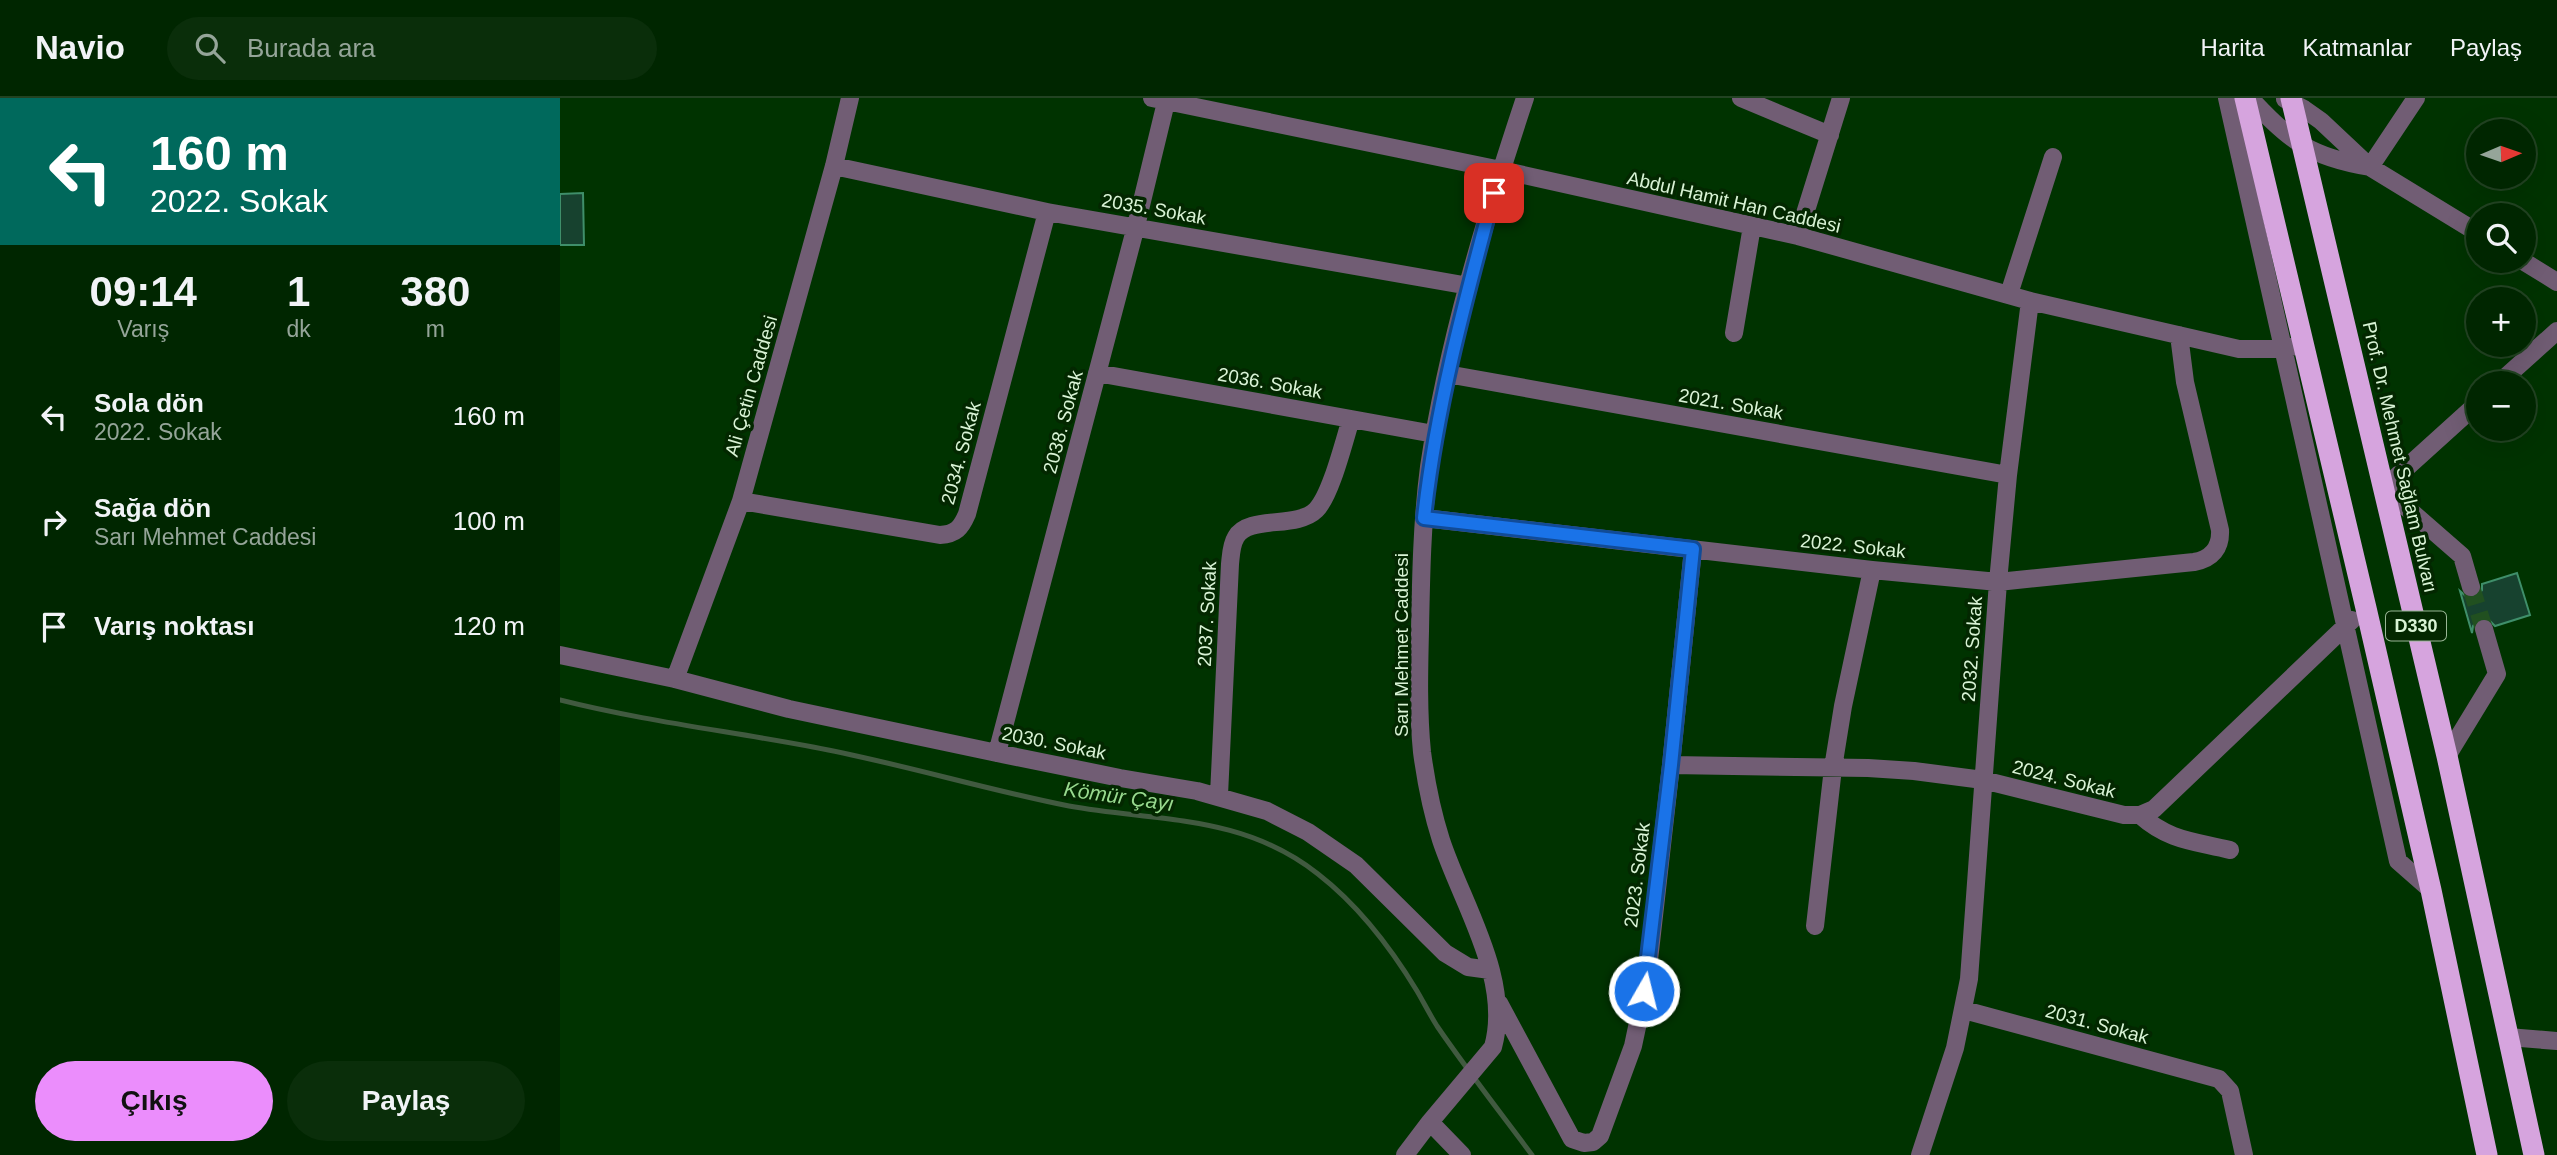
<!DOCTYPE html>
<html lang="tr">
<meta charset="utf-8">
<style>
body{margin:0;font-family:Arial,sans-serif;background:#0a2e0a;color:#f1f3f6;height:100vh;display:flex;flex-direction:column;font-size:26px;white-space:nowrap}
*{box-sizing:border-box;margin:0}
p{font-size:23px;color:#95a599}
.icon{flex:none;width:38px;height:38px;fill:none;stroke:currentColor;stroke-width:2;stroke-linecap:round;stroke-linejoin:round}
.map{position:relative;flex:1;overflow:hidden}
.drawer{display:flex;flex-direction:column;background:#002600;width:560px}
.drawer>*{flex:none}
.guide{background:#00695c;color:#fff;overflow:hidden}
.needle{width:46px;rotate:88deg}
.fabs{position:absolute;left:1906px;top:21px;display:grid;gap:14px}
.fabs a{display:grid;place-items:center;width:70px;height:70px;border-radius:50%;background:#002600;box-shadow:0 7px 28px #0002,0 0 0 2px #224322;font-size:35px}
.pin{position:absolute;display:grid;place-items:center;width:60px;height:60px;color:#fff;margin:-30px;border-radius:14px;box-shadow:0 4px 10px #0006}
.me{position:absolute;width:77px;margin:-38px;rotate:8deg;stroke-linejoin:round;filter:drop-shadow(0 0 5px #0008)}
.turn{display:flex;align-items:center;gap:24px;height:147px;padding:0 35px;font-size:32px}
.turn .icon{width:91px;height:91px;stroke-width:2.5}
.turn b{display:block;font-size:49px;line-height:60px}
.eta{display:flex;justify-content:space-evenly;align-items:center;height:119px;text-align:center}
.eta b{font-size:42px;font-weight:800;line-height:49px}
.button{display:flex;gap:14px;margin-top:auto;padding:14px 35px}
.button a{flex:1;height:80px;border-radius:42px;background:#eb8dfc;color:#111;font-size:28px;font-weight:800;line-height:80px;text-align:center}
.button a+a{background:#0a2e0a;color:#f1f3f6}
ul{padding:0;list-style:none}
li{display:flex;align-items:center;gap:21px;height:105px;padding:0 35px}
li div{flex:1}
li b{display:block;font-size:26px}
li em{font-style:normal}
header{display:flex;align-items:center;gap:42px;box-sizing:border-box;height:98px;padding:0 35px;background:#002600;border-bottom:2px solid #224322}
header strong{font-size:33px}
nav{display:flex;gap:38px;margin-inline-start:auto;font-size:24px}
.search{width:490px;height:63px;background:#0a2e0a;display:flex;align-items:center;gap:18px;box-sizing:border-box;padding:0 24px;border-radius:38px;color:#95a599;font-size:26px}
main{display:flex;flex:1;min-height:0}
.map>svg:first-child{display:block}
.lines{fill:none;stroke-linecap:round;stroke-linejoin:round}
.stream{stroke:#415a40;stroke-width:5}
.building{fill:#17422f;stroke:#3f8f6a;stroke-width:2}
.minor-tunnel{stroke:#215020;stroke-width:18;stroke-dasharray:18 9;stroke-linecap:butt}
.minor{stroke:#715d74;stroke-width:18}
.highway{stroke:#d6a4de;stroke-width:21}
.route-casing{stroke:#114b97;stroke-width:18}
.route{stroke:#1a73e8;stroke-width:12}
.labels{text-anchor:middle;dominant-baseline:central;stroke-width:7;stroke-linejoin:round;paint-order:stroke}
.shield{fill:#032700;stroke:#99b695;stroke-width:2}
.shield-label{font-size:18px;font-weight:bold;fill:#d9f3d5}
.street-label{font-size:19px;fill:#d9f3d5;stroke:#032700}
.water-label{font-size:21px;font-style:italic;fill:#98d98e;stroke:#032700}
</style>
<header>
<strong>Navio</strong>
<div class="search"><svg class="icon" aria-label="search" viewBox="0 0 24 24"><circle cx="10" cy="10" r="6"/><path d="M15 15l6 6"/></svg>Burada ara</div>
<nav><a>Harita</a><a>Katmanlar</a><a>Paylaş</a></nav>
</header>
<main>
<section class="drawer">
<div class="guide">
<div class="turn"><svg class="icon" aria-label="left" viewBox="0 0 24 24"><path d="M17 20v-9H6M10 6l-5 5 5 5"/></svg><div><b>160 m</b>2022. Sokak</div></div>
</div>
<div class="eta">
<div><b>09:14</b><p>Varış</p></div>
<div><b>1</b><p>dk</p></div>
<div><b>380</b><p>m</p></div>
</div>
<ul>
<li><svg class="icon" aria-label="left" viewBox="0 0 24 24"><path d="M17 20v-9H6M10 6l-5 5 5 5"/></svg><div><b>Sola dön</b><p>2022. Sokak</p></div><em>160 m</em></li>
<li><svg class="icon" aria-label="right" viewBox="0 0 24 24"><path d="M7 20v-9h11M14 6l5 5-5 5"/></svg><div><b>Sağa dön</b><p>Sarı Mehmet Caddesi</p></div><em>100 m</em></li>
<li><svg class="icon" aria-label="arrive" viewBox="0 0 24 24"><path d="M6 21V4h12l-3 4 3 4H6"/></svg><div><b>Varış noktası</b></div><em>120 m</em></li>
</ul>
<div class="button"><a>Çıkış</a><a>Paylaş</a></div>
</section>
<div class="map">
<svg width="1997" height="1057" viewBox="0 0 1997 1057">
<rect width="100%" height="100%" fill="#030"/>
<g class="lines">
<path class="stream" d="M0,602C83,623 168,633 253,649C339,665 423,691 509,708C599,724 682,716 758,776C798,807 831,850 857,893C864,905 870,917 877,928C907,972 940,1014 972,1057"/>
</g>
<path class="building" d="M23,95L24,147H0V96Z
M1957,475L1970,517L1935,528L1927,520H1920L1913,528L1912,535L1900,493L1908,500H1915L1922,492V486Z"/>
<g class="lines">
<path class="minor-tunnel" d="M1911,489L1924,531"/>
<path class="minor" d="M592,0L941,72L1238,138L1470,203L1679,251H1723L1744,246
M1181,0L1270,37
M1667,0L1838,763L1871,792
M1690,0C1730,44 1751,59 1810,69
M1725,1L1744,11L1761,23L1810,69L1918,135
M274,68L487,114L909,188
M1810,69L1856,0
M1238,138L1281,0
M1963,163L1997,184
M1449,196L1493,59
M1174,235L1192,128
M537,275L874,336
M887,276L1448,377
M1939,285L1997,233
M181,403L380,437C396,436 401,430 407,416L487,114
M864,420L1312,472L1438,484L1448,377L1470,203
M1911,489L1902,458L1824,390L1918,305
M0,557L115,581L229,611L437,655L560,680L637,693L707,713L748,734L796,767L885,855L908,869L930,872
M115,581L181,403L274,68L290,0
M437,655L576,128L607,0
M1887,658L1937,576L1924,531
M1111,667L1308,670L1354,673L1423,682L1564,717H1580L1594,711L1792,522
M659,697L670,466C671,457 671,447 676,439C688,417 737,431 756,412C771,397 784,343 791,321
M1580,717C1609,743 1634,743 1670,752
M1255,828L1273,670L1283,608L1312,472
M939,905L1012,1041L1024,1045L1033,1044L1040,1038L1073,948L1080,915L1088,871L1111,667L1133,451
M1404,912L1659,981L1670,993L1684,1057
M1948,939L1997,943
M845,1057L870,1024
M902,1057L870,1024L933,949C952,881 902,806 881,742C872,714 866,684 862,654C858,614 859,573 860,533C861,478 862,423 869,369C887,247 926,117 965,0
M1360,1057L1395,950L1409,881L1438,484L1634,464C1652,461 1661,450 1660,432L1625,284L1619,237"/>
<path class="highway" d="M1685,0L1806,510L1871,792L1927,1057
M1731,0L1887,658L1974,1057"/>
</g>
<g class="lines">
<defs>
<path id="route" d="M934,95C905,203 876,309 864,420L1133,451L1111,667L1084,893"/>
</defs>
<use href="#route" class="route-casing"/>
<use href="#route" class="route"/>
</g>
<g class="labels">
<rect class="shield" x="1826" y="513.5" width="60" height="29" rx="5"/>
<g class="shield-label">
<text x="1856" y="528">D330</text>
</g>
<g class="street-label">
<text transform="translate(1174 104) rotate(13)">Abdul Hamit Han Caddesi</text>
<text transform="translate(594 111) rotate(10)">2035. Sokak</text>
<text transform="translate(710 285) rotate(10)">2036. Sokak</text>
<text transform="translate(191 288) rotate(-74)">Ali Çetin Caddesi</text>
<text transform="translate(1171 306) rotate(10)">2021. Sokak</text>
<text transform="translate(503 324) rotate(-75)">2038. Sokak</text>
<text transform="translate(401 355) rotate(-75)">2034. Sokak</text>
<text transform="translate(1840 359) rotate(77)">Prof. Dr. Mehmet Sağlam Bulvarı</text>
<text transform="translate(1293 448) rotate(6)">2022. Sokak</text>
<text transform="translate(647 516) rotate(-87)">2037. Sokak</text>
<text transform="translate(841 547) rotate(-90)">Sarı Mehmet Caddesi</text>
<text transform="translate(1412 551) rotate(-86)">2032. Sokak</text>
<text transform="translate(494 645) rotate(11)">2030. Sokak</text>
<text transform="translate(1504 681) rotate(14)">2024. Sokak</text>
<text transform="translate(1077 777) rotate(-83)">2023. Sokak</text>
<text transform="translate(1537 926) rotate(15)">2031. Sokak</text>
</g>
<g class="water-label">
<text transform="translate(559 698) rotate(8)">Kömür Çayı</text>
</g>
</g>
</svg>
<div class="fabs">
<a><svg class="needle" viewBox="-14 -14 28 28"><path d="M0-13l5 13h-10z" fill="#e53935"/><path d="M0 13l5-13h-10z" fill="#95a599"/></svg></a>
<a><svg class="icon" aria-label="search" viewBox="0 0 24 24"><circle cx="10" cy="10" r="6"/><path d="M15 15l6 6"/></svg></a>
<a>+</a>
<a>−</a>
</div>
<div class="pin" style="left:934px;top:95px;background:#d93025"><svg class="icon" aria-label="arrive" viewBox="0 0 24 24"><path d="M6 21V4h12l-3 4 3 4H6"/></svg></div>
<svg class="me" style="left:1084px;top:893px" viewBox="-20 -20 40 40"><circle r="17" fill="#1a73e8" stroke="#fff" stroke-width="3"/><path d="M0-11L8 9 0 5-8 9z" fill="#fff"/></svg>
</div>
</main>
